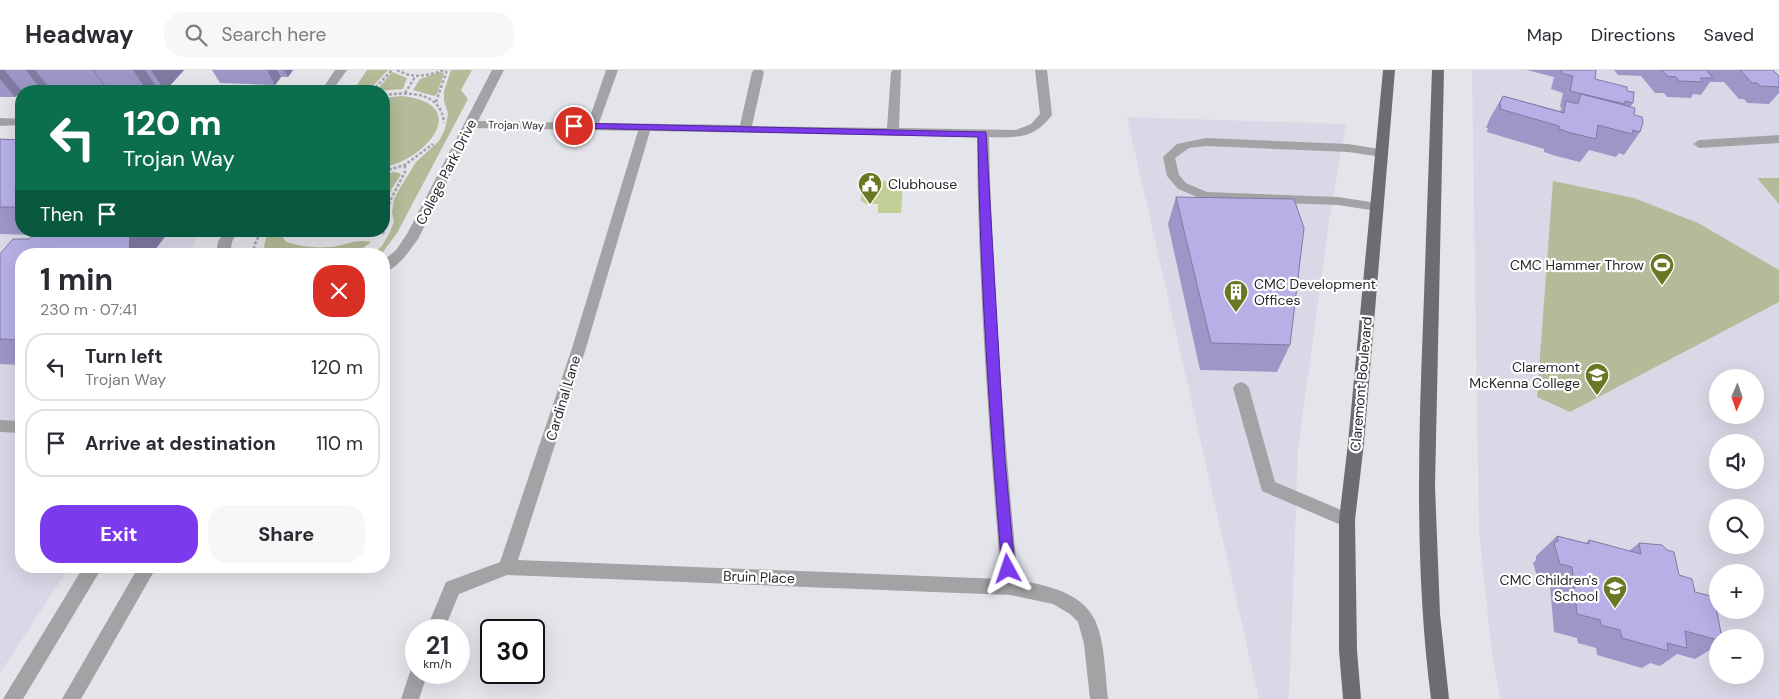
<!DOCTYPE html>
<meta charset="utf-8">
<style>
body{margin:0;font-family:"DM Sans",sans-serif;background:#f7f7f7;color:#2b2b33;height:100vh;display:flex;flex-direction:column;font-size:19px;white-space:nowrap}
*{box-sizing:border-box;margin:0}
p{font-size:16px;color:#7c7c81}
.icon{flex:none;width:28px;height:28px;fill:none;stroke:currentColor;stroke-width:2;stroke-linecap:round;stroke-linejoin:round}
.map{position:relative;flex:1;overflow:hidden}
.drawer{position:absolute;left:15px;top:178px;width:375px;height:325px;display:flex;flex-direction:column;background:#fff;border-radius:20px;box-shadow:0 5px 20px #0002}
.drawer>*{flex:none}
.hud{position:absolute;left:15px;top:15px;width:375px;height:152px;border-radius:20px;box-shadow:0 5px 20px #0002;background:#0b6e4f;color:#fff;overflow:hidden}
.needle{width:32px;rotate:182deg}
.tools{position:absolute;left:1709px;top:299px;display:grid;gap:10px}
.tools a{display:grid;place-items:center;width:55px;height:55px;border-radius:50%;background:#fff;box-shadow:0 5px 20px #0002;font-size:25px}
.speed{position:absolute;left:405px;top:549px;display:flex;gap:10px;font-size:25px;font-weight:700;text-align:center}
.speed>*{display:grid;place-content:center;width:65px;height:65px;border-radius:50%;background:#fff;box-shadow:0 5px 20px #0002;line-height:1}
.speed small{font-size:12px;font-weight:400}
.speed .limit{border:2px solid #111;border-radius:8px;background:#fff;color:#111}
.pin{position:absolute;display:grid;place-items:center;width:42px;height:42px;color:#fff;margin:-21px;border:2px solid #fff;border-radius:50%;box-shadow:0 1px 5px #0007}
.me{position:absolute;width:55px;margin:-28px;rotate:355deg;stroke-linejoin:round;filter:drop-shadow(0 0 4px #0008)}
.turn{display:flex;align-items:center;gap:18px;height:105px;padding:0 25px;font-size:22px}
.turn .icon{width:65px;height:65px;stroke-width:2.5}
.turn b{display:block;font-size:35px;line-height:42px}
.then{display:flex;align-items:center;height:48px;padding:0 25px;background:#0003;gap:10px;font-size:19px}
.round{display:grid;place-items:center;flex:none;width:52px;height:52px;border-radius:20px;background:#f7f7f7}
.overview{display:flex;align-items:center;justify-content:space-between;height:85px;padding:0 25px}
h1{font-size:30px;font-weight:700;line-height:38px}
.action{display:flex;gap:10px;margin-top:auto;padding:10px 25px}
.action a{flex:1;height:58px;border-radius:20px;background:#7c3aed;color:#fff;font-size:20px;font-weight:700;line-height:58px;text-align:center}
.action a+a{background:#f7f7f7;color:#2b2b33}
ul{padding:0;list-style:none}
li{display:flex;align-items:center;gap:15px;height:68px;margin:0 10px 8px;padding:0 15px;border:2px solid #e1e1e2;border-radius:20px}
li div{flex:1}
li b{display:block;font-size:19px}
li em{font-style:normal}
header{display:flex;align-items:center;gap:30px;box-sizing:border-box;height:70px;padding:0 25px;background:#fff;border-bottom:1px solid #e1e1e2}
header strong{font-size:24px}
nav{display:flex;gap:28px;margin-inline-start:auto;font-size:18px}
.search{width:350px;height:45px;background:#f7f7f7;display:flex;align-items:center;gap:12px;box-sizing:border-box;padding:0 18px;border-radius:20px;color:#7c7c81;font-size:19px}
.map>svg:first-child{display:block}
.built{fill:#d9d8e6;fill-rule:evenodd}
.green{fill:#b3bb99}
.water{fill:#c1ce95}
.lines{fill:none;stroke-linecap:round;stroke-linejoin:round}
.path{stroke:#a5a5aa;stroke-width:2.5;stroke-dasharray:3 2;stroke-linecap:butt}
.lane{fill:#a3a3a6;fill-rule:evenodd}
.street{fill:#a3a3a6;fill-rule:evenodd}
.primary{fill:#6c6c72;fill-rule:evenodd}
.wall{fill:#9d97c7}
.shaded-wall{fill:#7f7ba2}
.building{fill:#b6b0e7;stroke:#7f7ba2}
.route{fill:#7c3aed;stroke:#51269a}
.labels{text-anchor:middle;dominant-baseline:central;stroke-width:4.5;stroke-linejoin:round;paint-order:stroke}
.far-street-label{font-size:11px;fill:#28282a;stroke:#fff}
.street-label{font-size:14px;fill:#28282a;stroke:#fff}
.poi-label{font-size:14px;fill:#28282a;stroke:#fff;text-anchor:end}
</style>
<header>
<strong>Headway</strong>
<div class="search"><svg class="icon" aria-label="search" viewBox="0 0 24 24"><circle cx="10" cy="10" r="6"/><path d="M15 15l6 6"/></svg>Search here</div>
<nav><a>Map</a><a>Directions</a><a>Saved</a></nav>
</header>
<div class="map">
<svg width="1779" height="629" viewBox="0 0 1779 629">
<rect width="100%" height="100%" fill="#e4e4eb"/>
<path class="built" d="M1472,0H1779V629H1500L1492,584L1479,461ZM1718,308H1755V345H1718ZM1718,372H1755V410H1718ZM1718,438H1755V475H1718ZM1718,502H1755V540H1718ZM1718,568H1755V605H1718Z
M1127,47L1346,54L1330,145L1298,379L1289,629H1259Z
M0,71L21,161H199L190,184H21V496H70L0,603Z"/>
<path class="green" d="M367,0H388L368,21H353Z
M451,0H472L461,20L468,29L397,163L382,183L373,184L382,176L389,164L394,152L392,143L394,129L400,118L416,92L439,71L445,59L448,44L444,30V21Z
M392,2L407,8L403,19L376,21Z
M440,2L444,3L437,24L434,26L413,20L420,9Z
M402,26C473,34 427,89 384,97V28Z
M393,102L399,103L401,105L392,118L384,141V105Z
M1757,108H1779V134Z
M1553,111L1634,128L1698,153L1779,200V232L1570,342L1537,327Z
M267,165L282,166L286,172C303,177 319,179 337,176C352,173 355,169 371,172L355,184H266L264,176Z"/>
<path class="water" d="M880,111L903,112L901,143H878V134H866L861,131V121L868,119H880Z"/>
<g class="lines">
<path class="path" d="M397,0C413,9 427,6 444,0
M372,21L392,0
M405,23L415,7
M384,25C409,22 441,21 444,53
M436,32L447,0
M384,101L405,95L433,74
M383,164L390,131L405,102V95
M255,184L254,176L261,161"/>
<path class="lane" d="M1206,68L1348,74L1386,80L1388,83L1386,86L1382,87L1348,82L1206,76L1189,78L1175,88L1179,105L1186,113L1207,122L1338,127L1377,133L1383,137L1377,141L1338,135L1205,130L1178,119L1167,106L1163,87L1177,74Z
M1241,312L1246,314L1249,318L1275,412L1353,445L1355,450L1353,455L1347,457L1341,455L1262,421L1233,318L1236,314Z
M0,350L21,351V363L0,362Z"/>
<path class="street" d="M335,0H347L332,21H321Z
M492,0H504L478,51L588,53L606,0H618L599,53L740,55L752,2L754,0H762L764,2L752,56L887,58L891,2L893,0H901L899,58L1016,60L1031,54L1040,44L1035,0H1047L1052,45C1034,69 1017,68 989,67C992,215 1004,363 1018,510C1104,525 1101,551 1108,629H1090L1084,574L1078,552L1070,544L1053,534L1010,525L507,505L459,524L444,560H426L446,512L500,492L572,278L638,61L474,58L418,169C409,181 399,198 384,202V190L396,180L407,164ZM650,61L977,67C978,214 989,362 1001,509L518,490L586,278Z
M0,48L21,49V55L0,56Z
M1779,65V73L1699,78L1693,74L1699,70Z
M224,161H237L232,172L230,184H216L218,172Z
M84,496H103L23,629H3Z
M139,496H157L81,629H62Z
M416,594V602H428L419,629H401L412,596Z"/>
<path class="primary" d="M1383,0H1395L1364,373L1355,450L1357,580L1361,629H1343L1339,580V450L1348,373Z
M1432,0H1444L1435,416L1440,544L1449,629H1431C1415,504 1418,379 1423,254C1426,169 1429,85 1432,0Z"/>
</g>
<path class="wall" d="M0,0H184L165,21H87L86,20L50,19L48,21H22L15,27H0Z
M212,0H293L288,7H281L275,15L220,13Z
M1527,0H1596L1595,9L1627,21L1633,33L1630,37L1634,45L1640,62L1624,85L1619,83L1616,87L1589,80L1580,92L1556,86L1544,82V79L1487,62L1488,58H1486L1490,48L1503,26L1560,41L1562,38L1560,37L1563,23L1551,19L1554,7Z
M1614,0H1773L1779,6V23L1769,34L1747,33L1744,29H1739L1724,12H1710L1701,25L1693,24L1691,28L1667,27L1664,23H1655L1641,6L1618,5Z
M0,69L21,70V161H169L152,184H21V295L0,294V184L29,169L33,165L0,164Z
M1176,127L1290,275L1277,302L1200,300L1168,154Z
M1557,466L1586,473L1589,470L1629,481L1639,473L1679,505L1695,522L1718,568V575L1695,589L1677,584L1660,596L1650,593L1642,598L1597,585L1596,578L1578,573L1577,568L1554,562L1550,516L1539,513L1533,493L1536,490V486Z"/>
<path class="shaded-wall" d="M0,0H4L22,21L15,27L0,9Z
M26,0H35L50,19L48,21H42Z
M93,0H94L109,21H108Z
M133,0H145L159,21H147Z
M151,0H184L165,21Z
M267,0H277L281,7L275,15Z
M284,0H293L288,7Z
M21,133V142L17,137Z
M130,161H169L152,184H129Z"/>
<path class="building" d="M1562,0H1596L1595,9L1627,17V21L1634,22L1633,33L1625,31V34L1570,21L1573,6L1561,3Z
M1662,0H1706L1713,8H1700L1703,12L1679,11L1676,7L1667,6Z
M1740,0H1773L1779,6V17L1760,16L1757,13H1752Z
M1581,24L1635,38L1634,45L1642,47L1643,52L1640,62L1633,60L1632,64L1598,55L1596,69L1571,63L1559,59V56L1500,39L1501,35H1499L1503,26L1564,43L1566,31L1578,34Z
M0,69L21,70V133L17,137H0Z
M1176,127L1294,129L1304,158L1290,275L1211,273Z
M36,161H130L129,184H21V270L0,269V184L13,169H29Z
M1557,466L1589,474V470L1641,484L1639,473L1662,475L1667,480L1674,482L1679,505L1692,509L1695,522L1714,527L1722,568H1718V570L1685,561L1687,578L1667,573L1668,581L1622,568L1620,560L1601,555L1600,550L1577,544L1572,497L1560,494L1554,473L1558,471Z"/>
<path class="route" d="M574,53L986,62L1005,390L1015,499L1013,503L1008,505L1004,503L1002,499C990,355 980,211 978,67L571,58V54Z"/>
<defs>
<symbol id="civic-pin" viewBox="-11 -11 22 30"><path d="M0 17L-7.5 6A9.5 9.5 0 1 1 7.5 6Z" fill="#6a7825" stroke="#fff"/><path d="M-.6-6.5H3V-4.5H.6V-3L4-1V1h2V6H-6V1h2V-1L-.6-3ZM-1.2 2.5V6h2.4V2.5Z" fill="#fff"/></symbol>
<symbol id="stadium-pin" viewBox="-11 -11 22 30"><path d="M0 17L-7.5 6A9.5 9.5 0 1 1 7.5 6Z" fill="#6a7825" stroke="#fff"/><path d="M0-5a6.5 5 0 1 0 0 10a6.5 5 0 1 0 0-10ZM-3.5-1.8h7v3.6h-7Z" fill="#fff"/></symbol>
<symbol id="building-pin" viewBox="-11 -11 22 30"><path d="M0 17L-7.5 6A9.5 9.5 0 1 1 7.5 6Z" fill="#6a7825" stroke="#fff"/><path d="M-4-6H4V6H1V3H-1V6H-4ZM-2.5-4.3h1.7v1.8h-1.7ZM.8-4.3h1.7v1.8H.8ZM-2.5-1h1.7V.8h-1.7ZM.8-1h1.7V.8H.8Z" fill="#fff"/></symbol>
<symbol id="university-pin" viewBox="-11 -11 22 30"><path d="M0 17L-7.5 6A9.5 9.5 0 1 1 7.5 6Z" fill="#6a7825" stroke="#fff"/><path d="M0-5L7-2L0 1L-7-2ZM-4 1L0 2.5L4 1V4Q0 6-4 4Z" fill="#fff"/></symbol>
<symbol id="school-pin" viewBox="-11 -11 22 30"><path d="M0 17L-7.5 6A9.5 9.5 0 1 1 7.5 6Z" fill="#6a7825" stroke="#fff"/><path d="M0-5L7-2L0 1L-7-2ZM-4 1L0 2.5L4 1V4Q0 6-4 4Z" fill="#fff"/></symbol>
</defs>
<g fill-rule="evenodd">
<use href="#civic-pin" x="856" y="100" width="28" height="38"/>
<use href="#stadium-pin" x="1648" y="181" width="28" height="38"/>
<use href="#building-pin" x="1222" y="208" width="28" height="38"/>
<use href="#university-pin" x="1583" y="291" width="28" height="38"/>
<use href="#school-pin" x="1601" y="504" width="28" height="38"/>
</g>
<g class="labels">
<g class="far-street-label">
<text transform="translate(516 55) rotate(1)">Trojan Way</text>
</g>
<g class="street-label">
<text transform="translate(446 102) rotate(-63)">College Park Drive</text>
<text transform="translate(1361 314) rotate(-85)">Claremont Boulevard</text>
<text transform="translate(563 328) rotate(-73)">Cardinal Lane</text>
<text transform="translate(759 507) rotate(2)">Bruin Place</text>
</g>
<g class="poi-label">
<text x="888" y="114" text-anchor="start">Clubhouse</text>
<text x="1644" y="195">CMC Hammer Throw</text>
<text x="1254" y="214" text-anchor="start">CMC Development<tspan x="1254" dy="16">Offices</tspan></text>
<text x="1580" y="297">Claremont<tspan x="1580" dy="16">McKenna College</tspan></text>
<text x="1598" y="510">CMC Children's<tspan x="1598" dy="16">School</tspan></text>
</g>
</g>
</svg>
<div class="tools">
<a><svg class="needle" viewBox="-14 -14 28 28"><path d="M0-13l5 13h-10z" fill="#e53935"/><path d="M0 13l5-13h-10z" fill="#7c7c81"/></svg></a>
<a><svg class="icon" aria-label="sound" viewBox="0 0 24 24"><path d="M4 9h4l5-4v14l-5-4H4zM17 9q2 3 0 6"/></svg></a>
<a><svg class="icon" aria-label="search" viewBox="0 0 24 24"><circle cx="10" cy="10" r="6"/><path d="M15 15l6 6"/></svg></a>
<a>+</a>
<a>−</a>
</div>
<div class="speed"><div>21<small>km/h</small></div><div class="limit">30</div></div>
<div class="pin" style="left:574px;top:56px;background:#d93025"><svg class="icon" aria-label="arrive" viewBox="0 0 24 24"><path d="M6 21V4h12l-3 4 3 4H6"/></svg></div>
<svg class="me" style="left:1008px;top:499px" viewBox="-20 -20 40 40"><path d="M0-17L14 15 0 8-14 15z" fill="#7c3aed" stroke="#fff" stroke-width="4"/></svg>
<div class="hud">
<div class="turn"><svg class="icon" aria-label="left" viewBox="0 0 24 24"><path d="M17 20v-9H6M10 6l-5 5 5 5"/></svg><div><b>120 m</b>Trojan Way</div></div>
<div class="then">Then<svg class="icon" aria-label="arrive" viewBox="0 0 24 24"><path d="M6 21V4h12l-3 4 3 4H6"/></svg></div>
</div>
<section class="drawer">
<div class="overview"><div><h1>1 min</h1><p>230 m · 07:41</p></div><a class="round" style="background:#d93025;color:#fff"><svg class="icon" aria-label="close" viewBox="0 0 24 24"><path d="M6 6l12 12M18 6L6 18"/></svg></a></div>
<ul>
<li><svg class="icon" aria-label="left" viewBox="0 0 24 24"><path d="M17 20v-9H6M10 6l-5 5 5 5"/></svg><div><b>Turn left</b><p>Trojan Way</p></div><em>120 m</em></li>
<li><svg class="icon" aria-label="arrive" viewBox="0 0 24 24"><path d="M6 21V4h12l-3 4 3 4H6"/></svg><div><b>Arrive at destination</b></div><em>110 m</em></li>
</ul>
<div class="action"><a>Exit</a><a>Share</a></div>
</section>
</div>
